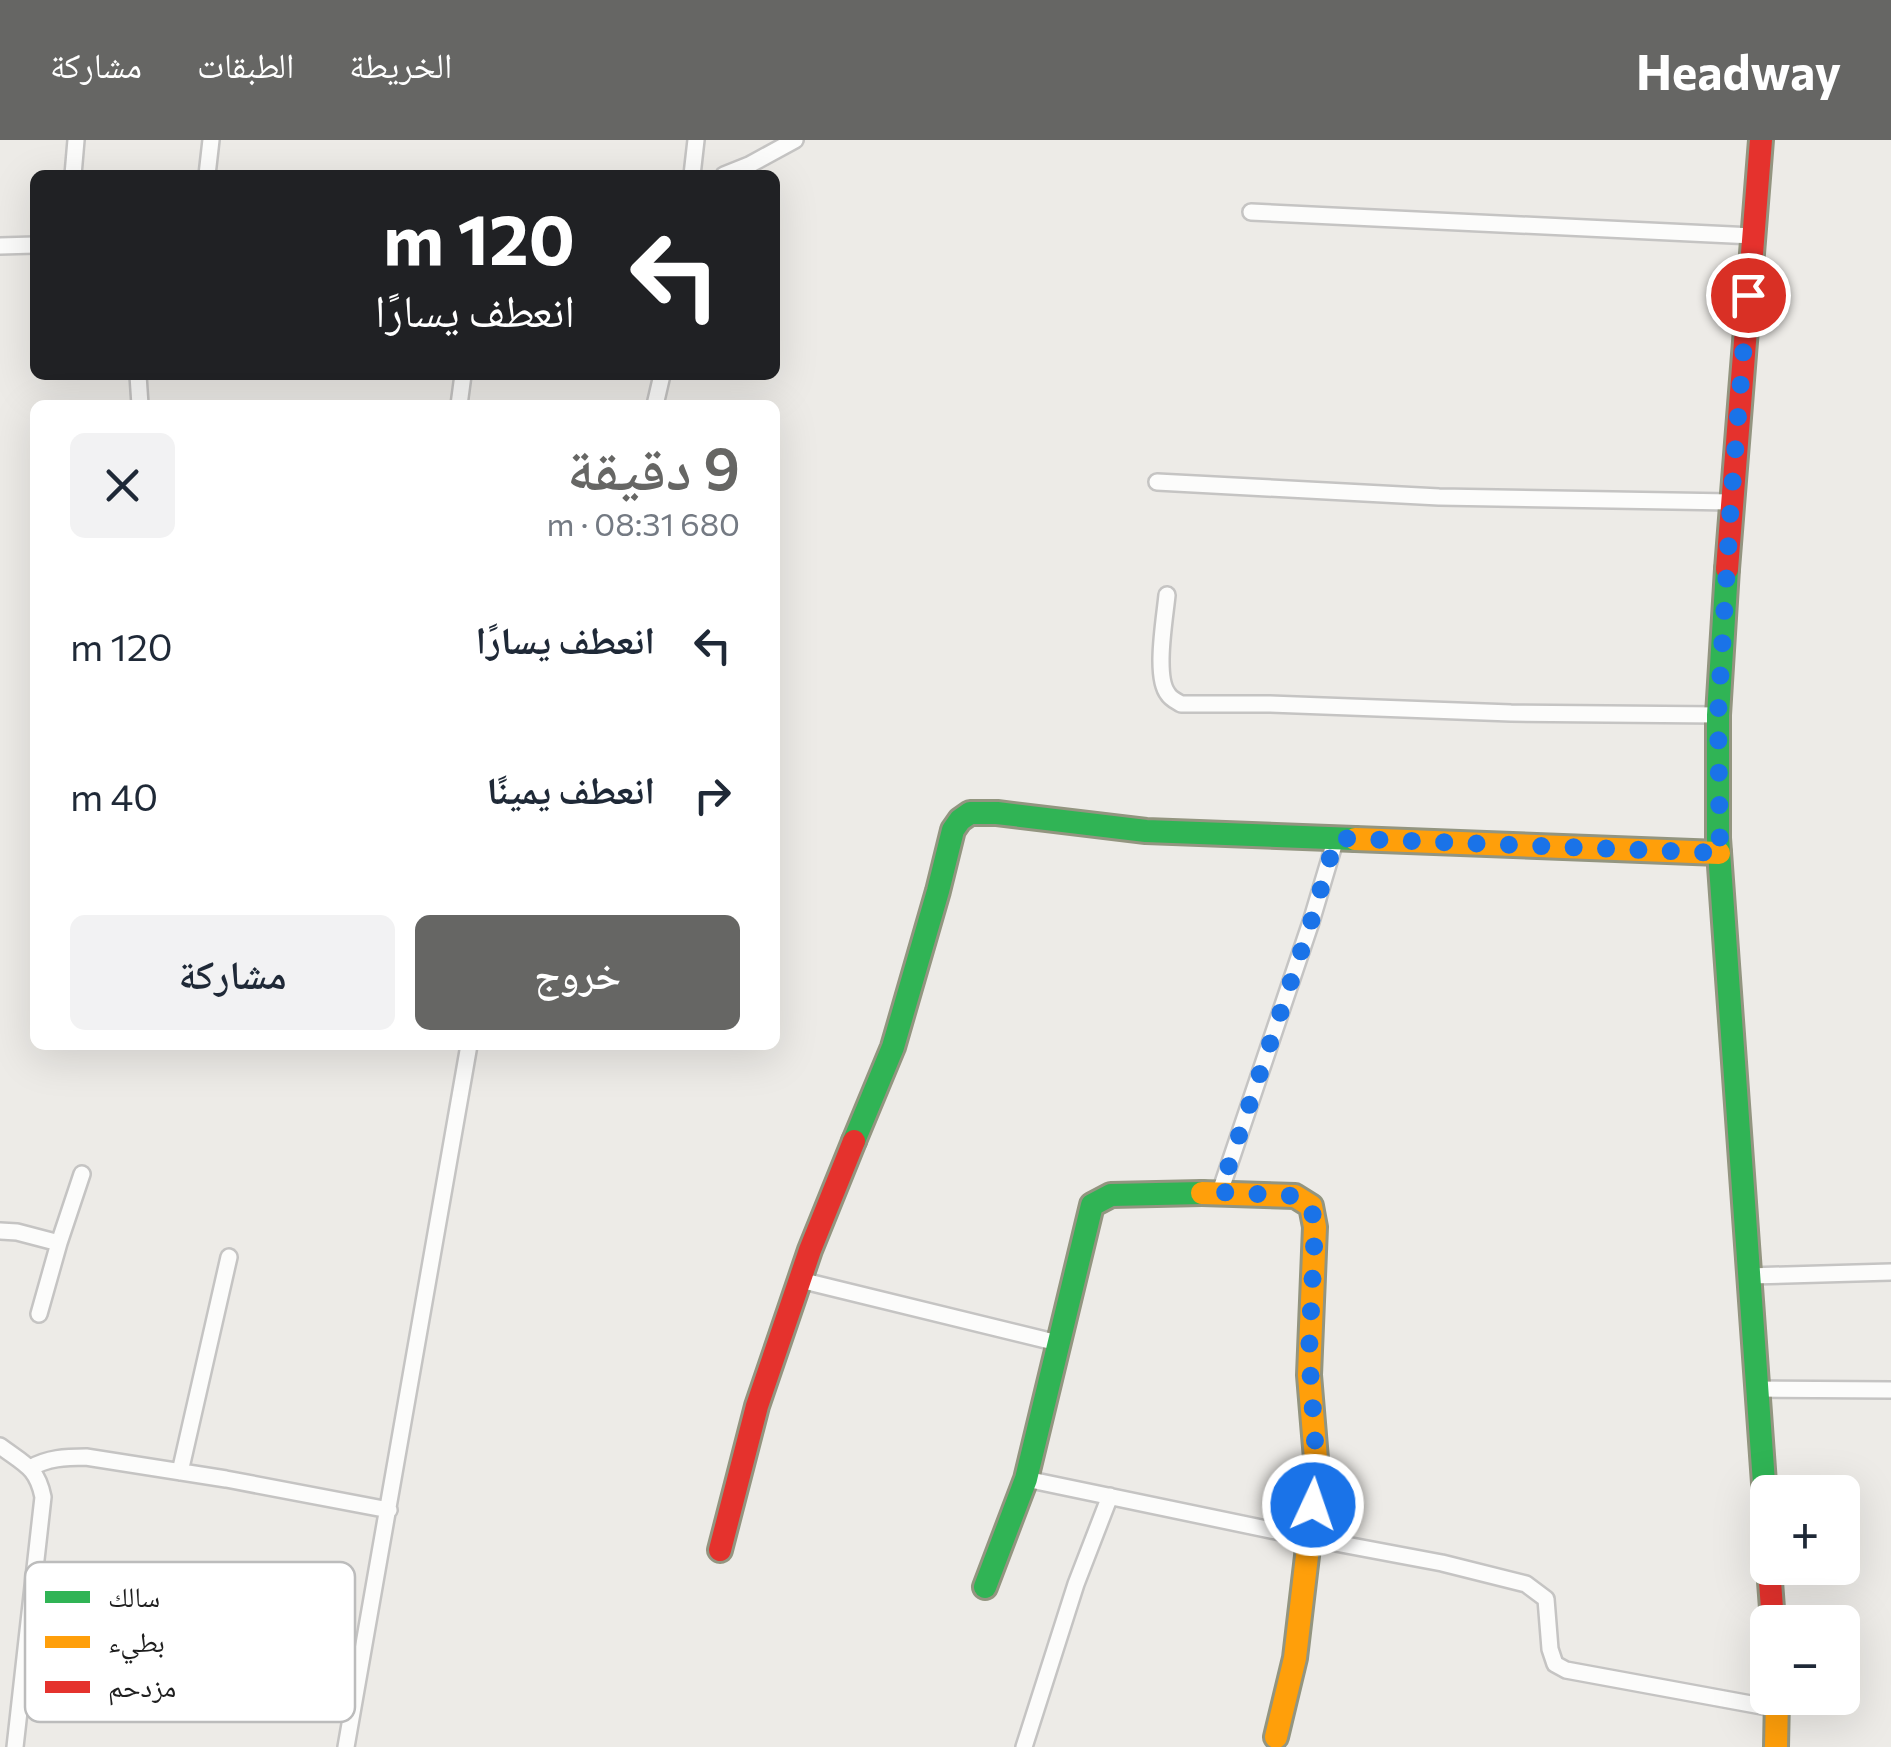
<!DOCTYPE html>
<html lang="ar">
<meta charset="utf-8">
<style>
body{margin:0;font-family:Commissioner,"Noto Naskh Arabic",sans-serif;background:#f2f2f3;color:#1f2937;direction:rtl;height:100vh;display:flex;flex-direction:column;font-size:38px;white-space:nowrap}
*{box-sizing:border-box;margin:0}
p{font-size:32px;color:#747a83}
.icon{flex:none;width:55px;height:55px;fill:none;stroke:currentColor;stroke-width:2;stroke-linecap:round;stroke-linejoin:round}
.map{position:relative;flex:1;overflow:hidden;direction:ltr}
.drawer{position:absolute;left:30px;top:260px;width:750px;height:650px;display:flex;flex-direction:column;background:#fff;border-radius:15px;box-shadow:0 10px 40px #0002;direction:rtl}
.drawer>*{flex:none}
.hud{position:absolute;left:30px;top:30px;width:750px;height:210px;border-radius:15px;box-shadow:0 10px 40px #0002;direction:rtl;background:#202124;color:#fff;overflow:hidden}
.buttons{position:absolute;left:1750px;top:1335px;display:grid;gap:20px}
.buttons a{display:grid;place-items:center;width:110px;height:110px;border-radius:15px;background:#fff;box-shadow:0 10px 40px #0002;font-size:50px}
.pin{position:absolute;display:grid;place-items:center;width:85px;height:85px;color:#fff;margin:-42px;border:5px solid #fff;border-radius:50%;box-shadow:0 2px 10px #0007}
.me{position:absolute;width:110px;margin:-55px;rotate:3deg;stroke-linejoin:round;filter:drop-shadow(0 0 8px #0008)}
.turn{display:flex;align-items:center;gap:35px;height:210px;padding:0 40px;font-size:45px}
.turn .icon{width:130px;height:130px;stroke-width:2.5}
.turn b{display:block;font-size:70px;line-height:85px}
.round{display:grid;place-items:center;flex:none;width:105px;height:105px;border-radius:15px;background:#f2f2f3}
.headline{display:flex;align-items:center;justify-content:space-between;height:170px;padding:0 40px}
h1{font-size:60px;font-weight:600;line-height:75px;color:#666664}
.button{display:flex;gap:20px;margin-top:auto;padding:20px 40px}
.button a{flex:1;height:115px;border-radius:15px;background:#666664;color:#fff;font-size:40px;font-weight:600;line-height:115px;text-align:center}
.button a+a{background:#f2f2f3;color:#1f2937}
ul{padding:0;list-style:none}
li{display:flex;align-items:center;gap:30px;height:150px;padding:0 40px}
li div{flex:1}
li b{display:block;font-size:38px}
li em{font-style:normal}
header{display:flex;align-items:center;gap:60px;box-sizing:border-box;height:140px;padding:0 50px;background:#666664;color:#fff}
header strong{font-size:48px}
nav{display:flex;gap:55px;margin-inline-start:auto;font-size:35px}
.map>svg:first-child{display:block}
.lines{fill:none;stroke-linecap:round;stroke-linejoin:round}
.street-casing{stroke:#c5c4c3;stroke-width:20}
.fast-casing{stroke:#939580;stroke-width:28}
.slow-casing{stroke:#939580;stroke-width:28}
.jam-casing{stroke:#939580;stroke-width:28}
.street{stroke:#fcfcfb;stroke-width:15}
.fast{stroke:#30b455;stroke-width:22}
.slow{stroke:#ff9f0a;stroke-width:22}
.jam{stroke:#e5322d;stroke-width:22}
.route{stroke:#1a73e8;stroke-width:18;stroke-dasharray:0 32.4}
.key{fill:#fff;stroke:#bcbcbc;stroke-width:2.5}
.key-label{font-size:28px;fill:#1e1e1e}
</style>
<header>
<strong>Headway</strong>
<nav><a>الخريطة</a><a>الطبقات</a><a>مشاركة</a></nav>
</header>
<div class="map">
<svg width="1891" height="1607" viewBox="0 0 1891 1607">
<rect width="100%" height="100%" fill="#edebe7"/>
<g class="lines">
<defs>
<path id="street" d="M73,35L76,0
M207,35L211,0
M692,35L696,0
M724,35L749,25L795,0
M1251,72L1753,96
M0,106L35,105
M138,235L140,265
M459,265L463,235
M655,265L662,235
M1157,342L1439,357L1731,362
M1167,455C1165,477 1154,537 1168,554C1171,559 1176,561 1181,564H1269L1511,573L1718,575
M1220,1052L1311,782L1336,698
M0,1091L17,1092L59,1103
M1749,1136L1891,1132
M800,1140L1058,1203
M39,1174L59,1103L82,1034
M1758,1249L1891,1250
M0,1306C24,1324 37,1327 43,1357L15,1607
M30,1328C48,1318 65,1317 86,1317L226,1339L389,1370
M180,1332L229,1117
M1026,1339L1309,1398L1442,1423L1526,1444L1546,1459L1550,1509L1555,1524L1566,1530L1778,1569
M346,1607L469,905
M1024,1607L1076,1444L1110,1356"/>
<path id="fast" d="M1727,429L1718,575V698L1768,1399
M854,1001L893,907L938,751L953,690L960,680L970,673H997L1146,691L1355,699
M985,1447L1026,1339L1092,1065L1111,1055L1202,1053"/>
<path id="slow" d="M1355,699L1719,713
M1202,1053L1295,1056L1311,1066L1315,1087L1309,1235L1317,1331L1295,1518L1276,1597
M1776,1607L1777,1558"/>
<path id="jam" d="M1727,429L1761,0
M720,1410L757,1266L810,1110L854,1001
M1769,1428L1773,1482"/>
</defs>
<use href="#street" class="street-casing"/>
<use href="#fast" class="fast-casing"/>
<use href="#slow" class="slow-casing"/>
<use href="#jam" class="jam-casing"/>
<use href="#street" class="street"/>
<use href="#fast" class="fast"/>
<use href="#slow" class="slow"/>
<use href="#jam" class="jam"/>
</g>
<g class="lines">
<path class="route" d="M1313,1365L1317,1331L1309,1212L1315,1087L1311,1066L1295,1056L1220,1052L1311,782L1336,698L1720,713L1718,575L1731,362L1748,155"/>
</g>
<rect x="25" y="1422" width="330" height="160" rx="15" class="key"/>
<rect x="45" y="1451" width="45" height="12" fill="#30b455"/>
<rect x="45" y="1496" width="45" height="12" fill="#ff9f0a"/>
<rect x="45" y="1541" width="45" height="12" fill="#e5322d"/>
<g class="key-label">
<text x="108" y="1467">سالك</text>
<text x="108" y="1512">بطيء</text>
<text x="108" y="1557">مزدحم</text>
</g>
</svg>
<div class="buttons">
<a>+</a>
<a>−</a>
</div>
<div class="pin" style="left:1748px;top:155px;background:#d93025"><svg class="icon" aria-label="arrive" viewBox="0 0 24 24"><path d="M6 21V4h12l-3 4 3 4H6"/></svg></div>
<svg class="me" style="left:1313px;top:1365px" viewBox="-20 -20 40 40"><circle r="17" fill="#1a73e8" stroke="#fff" stroke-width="3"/><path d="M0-11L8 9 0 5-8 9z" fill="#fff"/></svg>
<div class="hud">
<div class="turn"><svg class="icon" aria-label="left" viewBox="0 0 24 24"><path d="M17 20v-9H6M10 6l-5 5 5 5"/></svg><div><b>120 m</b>انعطف يسارًا</div></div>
</div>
<section class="drawer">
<div class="headline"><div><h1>9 دقيقة</h1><p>680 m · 08:31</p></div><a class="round"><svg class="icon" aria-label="close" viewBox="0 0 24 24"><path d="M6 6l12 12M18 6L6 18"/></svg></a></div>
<ul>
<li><svg class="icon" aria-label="left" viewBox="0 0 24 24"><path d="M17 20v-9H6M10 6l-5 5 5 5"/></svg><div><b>انعطف يسارًا</b></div><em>120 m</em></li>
<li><svg class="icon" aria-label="right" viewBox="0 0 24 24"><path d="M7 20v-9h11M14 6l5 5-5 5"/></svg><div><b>انعطف يمينًا</b></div><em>40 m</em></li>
</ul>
<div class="button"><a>خروج</a><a>مشاركة</a></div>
</section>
</div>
